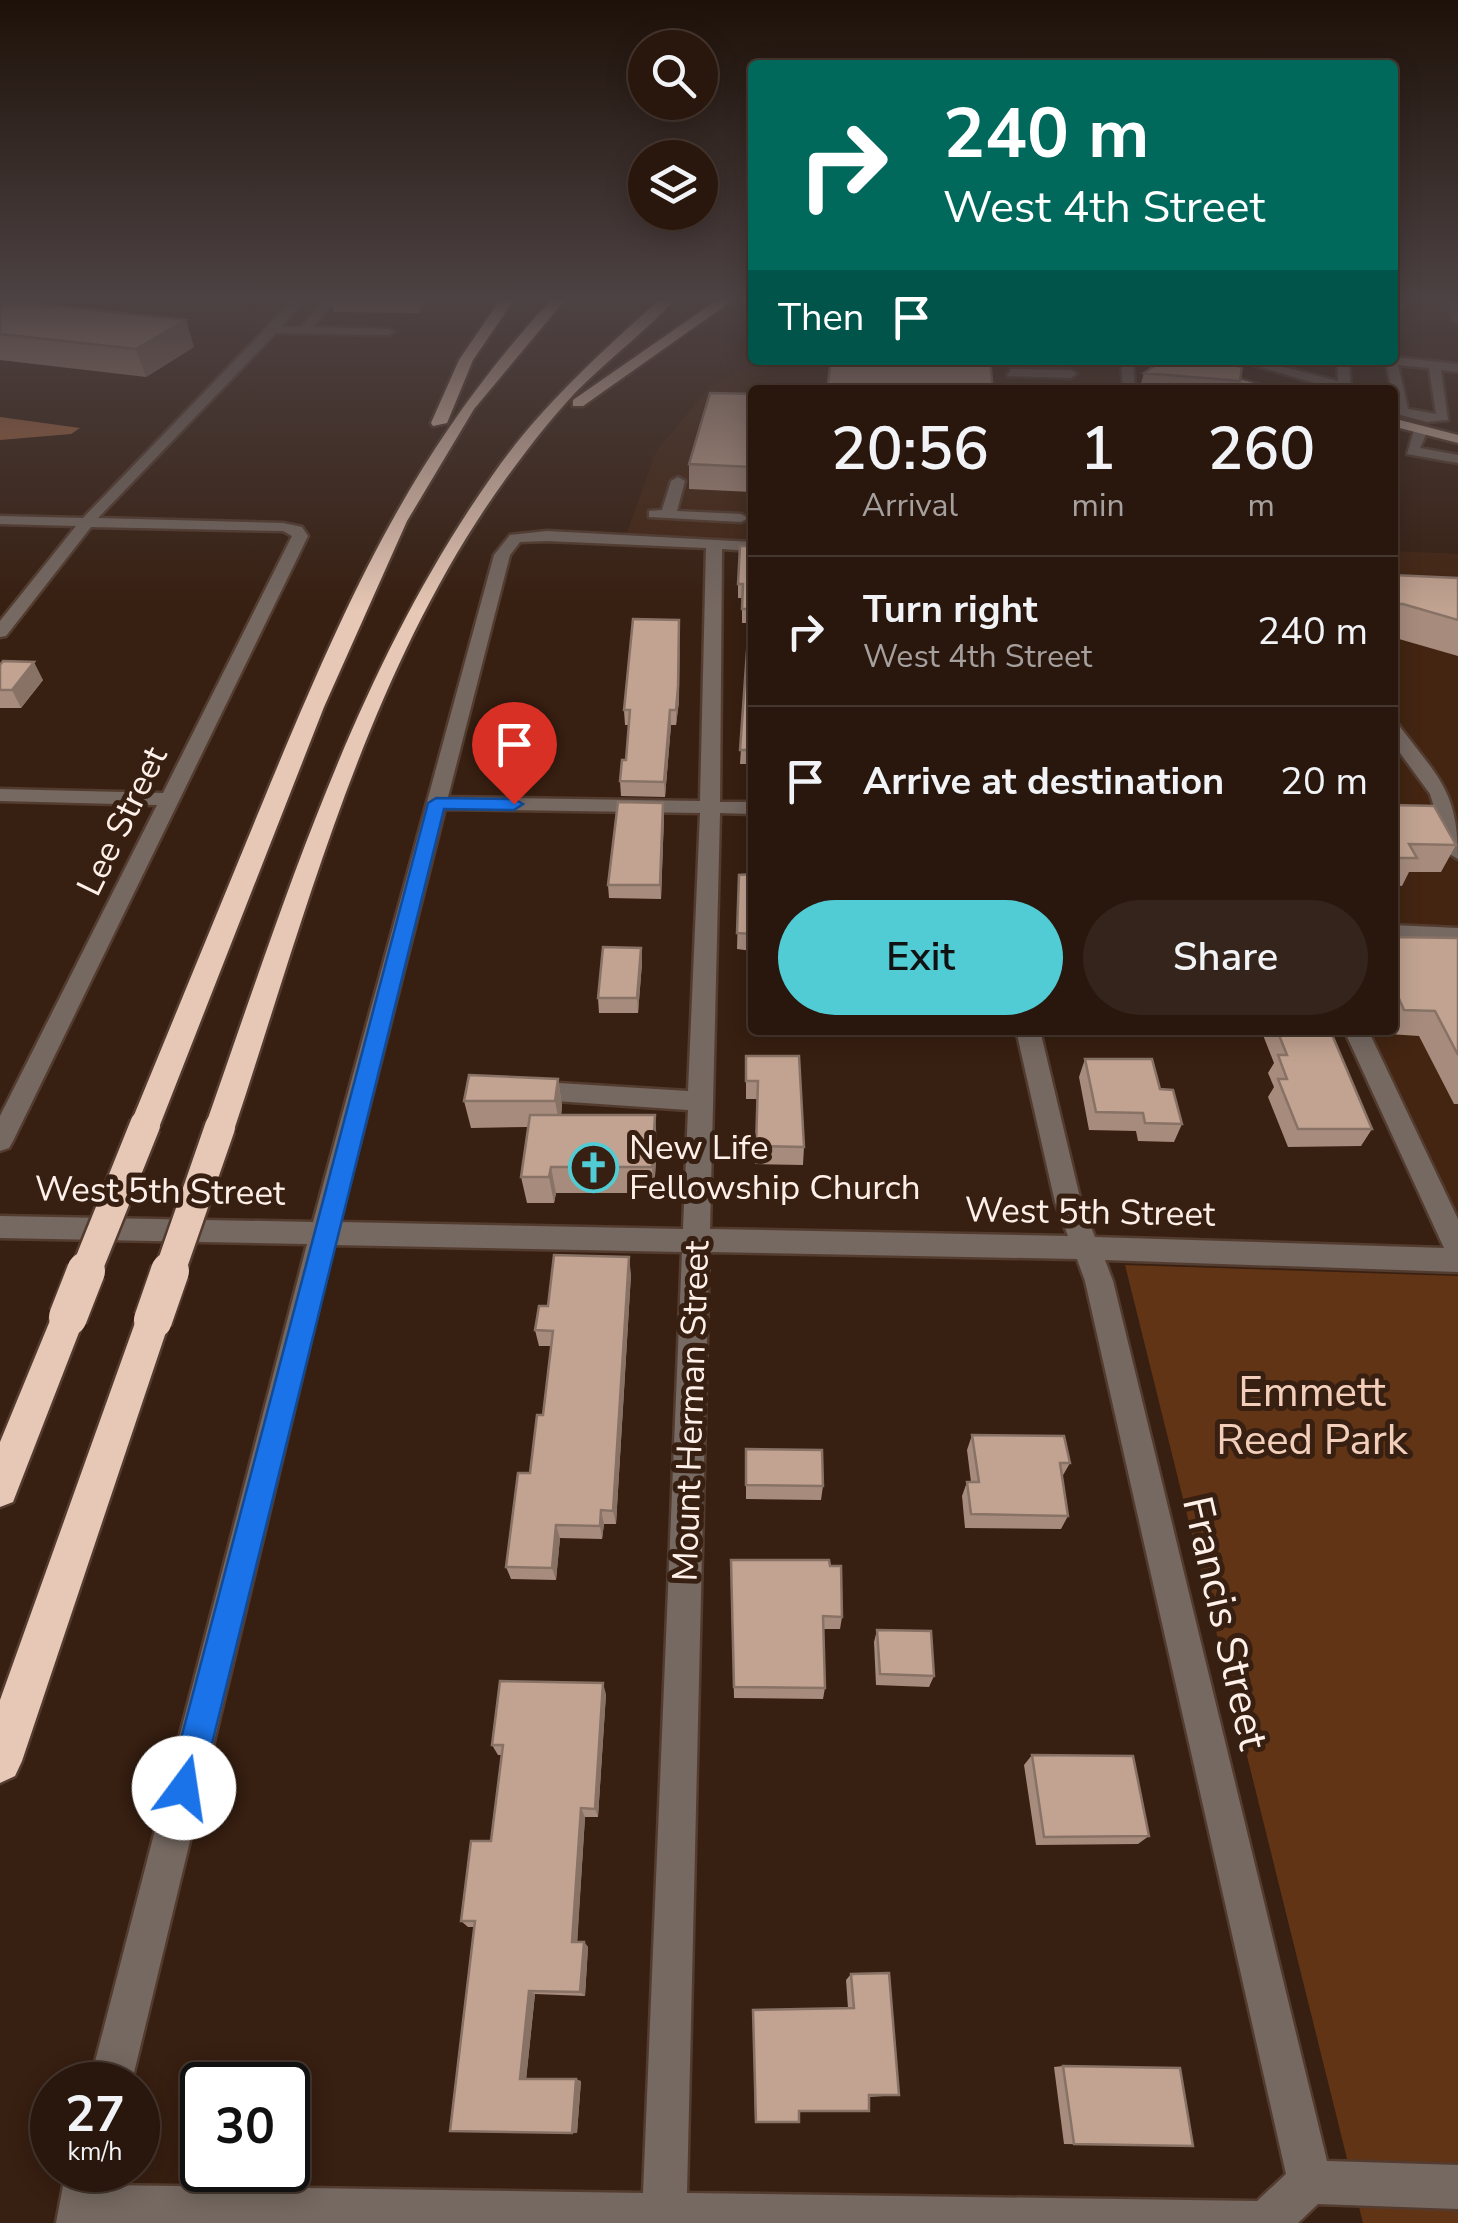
<!DOCTYPE html>
<style>
body{margin:0;font-family:"Nunito Sans",sans-serif;background:#35241b;color:#f1f3f6;height:100vh;display:flex;flex-direction:column;font-size:38px;white-space:nowrap}
*{box-sizing:border-box;margin:0}
p{font-size:32px;color:#a59f9d}
.icon{flex:none;width:55px;height:55px;fill:none;stroke:currentColor;stroke-width:2;stroke-linecap:round;stroke-linejoin:round}
.map{position:relative;flex:1;overflow:hidden}
.panel{position:absolute;left:748px;top:385px;width:650px;height:650px;display:flex;flex-direction:column;background:#29170d;border-radius:10px;box-shadow:0 5px 25px #0003,0 0 0 2px #45362e}
.panel>*{flex:none}
.top-card{position:absolute;left:748px;top:60px;width:650px;height:305px;border-radius:10px;box-shadow:0 5px 25px #0003,0 0 0 2px #45362e;background:#00695c;color:#fff;overflow:hidden}
.controls{position:absolute;left:628px;top:30px;display:grid;gap:20px}
.controls a{display:grid;place-items:center;width:90px;height:90px;border-radius:50%;background:#29170d;box-shadow:0 5px 25px #0003,0 0 0 2px #45362e;font-size:50px}
.speed{position:absolute;left:30px;top:2062px;display:flex;gap:20px;font-size:50px;font-weight:700;text-align:center}
.speed>*{display:grid;place-content:center;width:130px;height:130px;border-radius:50%;background:#29170d;box-shadow:0 5px 25px #0003,0 0 0 2px #45362e;line-height:1}
.speed small{font-size:25px;font-weight:400}
.speed .limit{border:5px solid #111;border-radius:15px;background:#fff;color:#111}
.pin{position:absolute;display:grid;place-items:center;width:85px;height:85px;color:#fff;margin:-102px -42px;border-radius:50% 50% 50% 0;rotate:-45deg;box-shadow:0 0 10px #0007}
.pin .icon{rotate:45deg}
.me{position:absolute;width:110px;margin:-55px;rotate:14deg;stroke-linejoin:round;filter:drop-shadow(0 0 8px #0008)}
.turn{display:flex;align-items:center;gap:35px;height:210px;padding:0 30px;font-size:45px}
.turn .icon{width:130px;height:130px;stroke-width:2.5}
.turn b{display:block;font-size:70px;line-height:85px}
.then{display:flex;align-items:center;height:95px;padding:0 30px;background:#0003;gap:20px;font-size:38px}
.eta{display:flex;justify-content:space-evenly;align-items:center;height:170px;text-align:center}
.eta b{font-size:60px;font-weight:600;line-height:70px}
.action{display:flex;gap:20px;margin-top:auto;padding:20px 30px}
.action a{flex:1;height:115px;border-radius:60px;background:#51ccd4;color:#111;font-size:40px;font-weight:600;line-height:115px;text-align:center}
.action a+a{background:#35241b;color:#f1f3f6}
ul{padding:0;list-style:none}
li{display:flex;align-items:center;gap:30px;height:150px;padding:0 30px;border-top:2px solid #45362e}
li div{flex:1}
li b{display:block;font-size:38px}
li em{font-style:normal}
.map>svg:first-child{display:block}
.built{fill:#432512}
.green{fill:#613416}
.water{fill:#9f633e}
.lines{fill:none;stroke-linecap:round;stroke-linejoin:round}
.minor-casing{stroke:#533c2f;stroke-width:5}
.major-casing{stroke:#533c2f;stroke-width:5}
.highway-casing{stroke:#533c2f;stroke-width:5}
.minor{fill:#766962;fill-rule:evenodd}
.major{fill:#c7ac9d;fill-rule:evenodd}
.highway{fill:#e7c7b5;fill-rule:evenodd}
.highway-bridge-far1-casing{stroke:#533c2f;stroke-width:35;stroke-linecap:butt}
.highway-bridge-casing{stroke:#533c2f;stroke-width:42;stroke-linecap:butt}
.highway-bridge-far1{stroke:#e7c7b5;stroke-width:30}
.highway-bridge{stroke:#e7c7b5;stroke-width:38}
.wall{fill:#a78c7d}
.shaded-wall{fill:#887266}
.building{fill:#c2a391;stroke:#887266;stroke-width:2.5}
.route{fill:#1a73e8;stroke:#114b97;stroke-width:2.5}
.labels{text-anchor:middle;dominant-baseline:central;stroke-width:10;stroke-linejoin:round;paint-order:stroke}
.street-label{font-size:35px;fill:#fef0e9;stroke:#371f11}
.poi-label{font-size:35px;fill:#fef0e9;stroke:#371f11;text-anchor:start}
.near-park-label{font-size:42px;fill:#f3cfbb;stroke:#371f11}
.near-street-label{font-size:42px;fill:#fef0e9;stroke:#371f11}
</style>
<div class="map">
<svg width="1458" height="2223" viewBox="0 0 1458 2223">
<rect width="100%" height="100%" fill="#371f11"/>
<path class="built" d="M768,360H1121L1122,390H752V540L626,535L656,452L711,385Z
M1393,551L1458,554V1218L1370,1030H1392Z"/>
<path class="green" d="M1125,1265L1458,1276V2223H1363Z"/>
<path class="water" d="M0,417L80,428L71,434L0,440Z"/>
<g class="lines">
<defs>
<path id="minor" d="M293,300H304L282,327H301L324,300H335L313,327L388,329L394,332L388,335L276,333L98,518L283,523L302,527L308,536L13,1141L9,1148L0,1151V1116L157,805L0,801V789L163,793L292,536L283,531L91,527L6,636L0,637V621L76,526L0,524V516L83,518Z
M1393,300H1404L1406,306L1396,308Z
M1448,300H1458V323L1452,320Z
M1392,357L1458,364V372L1441,370L1448,420L1427,422L1397,414L1386,363L1380,360ZM1398,365L1429,368L1436,414L1408,409Z
M1121,360H1133L1135,390H1123Z
M1236,360H1256L1338,381L1337,360H1349L1351,390H1339Z
M1011,369L1071,370L1077,374L1071,378L1007,376Z
M1421,426L1428,430L1420,448L1458,455V463L1407,454L1414,430Z
M678,477L685,481L677,511L741,514L748,518L741,522L649,517V511L662,510L671,481Z
M547,531L752,542V551L722,549L720,802H752V814L720,813L710,1229L1068,1236L1055,1202L1016,1030H1040L1081,1202L1095,1237L1444,1248L1344,1030H1368L1458,1219V1272L1105,1260L1113,1281L1327,2161L1458,2165V2209L1318,2204L1298,2223H56L66,2170H110L106,2185L643,2193L682,1252L334,1245L131,2085H89L307,1244L0,1238V1216L313,1222L494,555L510,535ZM547,541L706,548L700,801L448,797L510,555L520,542ZM445,809L700,813L688,1091L526,1081L517,1083L514,1090L517,1097L526,1099L688,1110L683,1229L340,1222ZM709,1252L1077,1259L1085,1281L1286,2174L1257,2201L687,2193Z
M1392,723L1398,724C1438,778 1458,790 1458,859L1448,853L1430,794L1392,742Z
M1392,925L1458,928V942L1392,939Z"/>
<path id="major" d="M1153,360H1173L1278,390H1258Z
M1392,418L1458,435V443L1392,426Z"/>
<path id="highway" d="M500,300H514L473,360L447,423L433,426L431,423L459,360Z
M551,300H565L474,409L407,521L324,707L160,1125L156,1133L145,1137L134,1133L130,1125C177,1011 224,896 271,782C348,598 413,449 551,300Z
M659,300H674C647,330 614,355 585,383C557,410 530,446 507,477C369,667 308,907 235,1127L231,1135L220,1139L209,1135L205,1127C284,903 354,672 492,476C538,409 599,354 659,300Z
M717,300H733L583,406H573V400Z
M68,1302L80,1306L85,1317L13,1502L0,1507V1442L56,1306Z
M153,1305L165,1309L170,1320L22,1761L15,1776L0,1783V1700L136,1320L141,1309Z"/>
</defs>
<use href="#minor" class="minor-casing"/>
<use href="#major" class="major-casing"/>
<use href="#highway" class="highway-casing"/>
<use href="#minor" class="minor"/>
<use href="#major" class="major"/>
<use href="#highway" class="highway"/>
<defs>
<path id="highway-bridge-far1" d="M85,1274L145,1125
M169,1274L220,1127"/>
<path id="highway-bridge" d="M68,1317L86,1271
M153,1320L170,1271"/>
</defs>
<use href="#highway-bridge-far1" class="highway-bridge-far1-casing"/>
<use href="#highway-bridge" class="highway-bridge-casing"/>
<use href="#highway-bridge-far1" class="highway-bridge-far1"/>
<use href="#highway-bridge" class="highway-bridge"/>
</g>
<path class="wall" d="M0,300L194,347L146,377L0,360Z
M331,300H427L419,313L334,312Z
M1144,373L1240,381L1237,390H1139Z
M752,394V492L689,489V464Z
M752,546V764H740L749,623H742V598H738V584Z
M1392,575L1458,578V656L1392,637Z
M0,665L43,680L21,708H0Z
M679,701L676,725H671L665,797L621,796L620,781L626,760L629,725H625L624,710Z
M1392,805L1456,845L1441,872H1409L1402,886L1392,885Z
M664,816L661,899L609,898L608,885Z
M752,874V951L737,949L739,875Z
M1392,937L1458,938V1104H1454L1419,1036L1389,1034L1387,1030H1392Z
M641,948L642,963L638,1013H599L598,998Z
M1261,1030H1330L1372,1129L1361,1146L1288,1147L1268,1097L1274,1087L1268,1073L1274,1063Z
M746,1056L804,1147L803,1165L755,1164L757,1099H746Z
M1085,1059L1182,1124L1174,1142L1138,1141L1136,1131L1089,1130L1079,1077Z
M558,1079L562,1106L561,1115L657,1142L654,1193H556L554,1203H527L521,1177L528,1127L471,1128L464,1101Z
M631,1274L616,1524H604L602,1539L560,1538L556,1580L511,1579L506,1567L543,1415L552,1346H539L535,1330L548,1306Z
M972,1435L1070,1463L1062,1477L1068,1516L1061,1529L965,1528L962,1496L967,1482H971L967,1450Z
M746,1449L823,1486L821,1500L746,1499Z
M731,1560L842,1617L840,1629H824L825,1688L823,1699L734,1698Z
M877,1630L934,1676L929,1687L876,1685L874,1642Z
M606,1694L598,1817H585L577,1942H584L588,1947L585,1996L535,1994L526,2079L581,2081L577,2133L450,2131L475,1927H468L461,1921L491,1841L502,1755H498L492,1745Z
M1032,1755L1149,1836L1138,1844L1036,1845L1024,1765Z
M851,1974L899,2095L869,2097L863,2112H799V2122L755,2123L753,2010L848,2008L846,1980Z
M1063,2066L1193,2146L1064,2144L1054,2067Z"/>
<path class="shaded-wall" d="M417,300H427L419,313Z
M186,320L194,347L146,377L136,349Z
M680,635L679,701L676,725V710Z
M34,662L43,680L21,708L12,690Z
M670,710L671,725L665,797L664,782Z
M663,803L664,816L661,899L660,885Z
M641,948L642,963L638,1013L637,998Z
M558,1079L562,1106L560,1127L555,1101Z
M655,1115L657,1142L654,1193L652,1167Z
M551,1167L556,1193L554,1203L549,1177Z
M629,1257L631,1274L616,1524L613,1511Z
M601,1510L604,1524L602,1539L600,1526Z
M556,1525L560,1538L556,1580L552,1568Z
M603,1683L606,1694L598,1817L595,1809Z
M581,1808L585,1817L577,1947L572,1942Z
M584,1942L588,1947L585,1996L580,1992Z
M529,1991L535,1994L526,2081L520,2079Z
M576,2079L581,2081L577,2133H572Z"/>
<path class="building" d="M0,300H2L186,320L136,349L0,334Z
M831,360H990L993,390H1004H827Z
M1163,360H1213L1242,367L1240,381L1144,373Z
M710,393L752,394V467L689,464Z
M740,546H752V750H740L750,609H742L743,584H738Z
M1392,575L1458,578V620L1403,604H1392Z
M633,619L679,620L678,686L676,710H670L664,782L620,781L622,760H626L630,710H624Z
M3,661L34,662L12,690H0V665Z
M618,802L663,803L660,885H608Z
M1392,805L1434,806L1456,845L1409,844L1417,858H1392Z
M752,874V934L737,933L739,875Z
M1392,937L1458,938V1055L1435,1011L1404,1010L1392,983Z
M603,947L641,948L637,998H598Z
M1277,1030H1330L1372,1129H1298L1278,1079H1287L1278,1055H1287Z
M746,1056H799L804,1147L756,1146L758,1081H746Z
M1085,1059H1152L1160,1089L1173,1090L1182,1124L1145,1123L1143,1113L1096,1112Z
M469,1075L558,1079L555,1101H464Z
M530,1115H655L652,1167H551L549,1177H521Z
M554,1255L629,1257L613,1511L601,1510L600,1526L556,1525L552,1568L506,1567L518,1473H530L537,1415H543L553,1331L535,1330L539,1306H548Z
M972,1435L1064,1436L1070,1463H1060L1068,1516L971,1514L967,1482H979Z
M746,1449L822,1450L823,1486L746,1485Z
M731,1560H829L830,1566H841L842,1617L823,1616L825,1688L734,1687Z
M877,1630L931,1631L934,1676L880,1674Z
M500,1681L603,1683L595,1809L581,1808L572,1942H584L580,1992L529,1991L520,2079H576L572,2133L450,2131L475,1921H461L471,1841H491L503,1745H492Z
M1032,1755L1133,1756L1149,1836L1044,1837Z
M889,1973L899,2095H869V2111H799V2122H756L753,2010L854,2008L851,1974Z
M1063,2066L1180,2068L1193,2146L1074,2144Z"/>
<linearGradient id="sky" x2="0" y2="1"><stop stop-color="#1e1109"/><stop offset="0.49" stop-color="#4d4243"/><stop offset="1" stop-color="#4d4243" stop-opacity="0"/></linearGradient>
<rect width="1458" height="611" fill="url(#sky)"/>
<path class="route" d="M436,798L514,799L523,804L514,810L444,809L201,1788L196,1800L184,1805L172,1800L168,1788L428,803Z"/>
<defs>
<symbol id="church-ring" viewBox="-11 -11 22 22"><circle r="9.5" fill="#371f11" stroke="#51ccd4" stroke-width="1.5"/><path d="M-1.2-6h2.4v3.5h3.3v2.4h-3.3V6h-2.4V-.1h-3.3v-2.4h3.3Z" fill="#51ccd4"/></symbol>
</defs>
<g fill-rule="evenodd">
<use href="#church-ring" x="566" y="1140" width="55" height="55"/>
</g>
<g class="labels">
<g class="street-label">
<text transform="translate(122 821) rotate(-64)">Lee Street</text>
<text transform="translate(160 1191) rotate(1)">West 5th Street</text>
<text transform="translate(1090 1212) rotate(1)">West 5th Street</text>
<text transform="translate(691 1411) rotate(-88)">Mount Herman Street</text>
</g>
<g class="poi-label">
<text x="629" y="1147">New Life<tspan x="629" dy="40">Fellowship Church</tspan></text>
</g>
<g class="near-park-label">
<text x="1312" y="1392">Emmett<tspan x="1312" dy="48">Reed Park</tspan></text>
</g>
<g class="near-street-label">
<text transform="translate(1225 1623) rotate(77)">Francis Street</text>
</g>
</g>
</svg>
<div class="controls">
<a><svg class="icon" aria-label="search" viewBox="0 0 24 24"><circle cx="10" cy="10" r="6"/><path d="M15 15l6 6"/></svg></a>
<a><svg class="icon" aria-label="layers" viewBox="0 0 24 24"><path d="M12 4l9 5-9 5-9-5zM3 14l9 5 9-5"/></svg></a>
</div>
<div class="speed"><div>27<small>km/h</small></div><div class="limit">30</div></div>
<div class="pin" style="left:514px;top:804px;background:#d93025"><svg class="icon" aria-label="arrive" viewBox="0 0 24 24"><path d="M6 21V4h12l-3 4 3 4H6"/></svg></div>
<svg class="me" style="left:184px;top:1788px" viewBox="-20 -20 40 40"><circle r="19" fill="#fff"/><path d="M0-13L10 11 0 6-10 11z" fill="#1a73e8"/></svg>
<div class="top-card">
<div class="turn"><svg class="icon" aria-label="right" viewBox="0 0 24 24"><path d="M7 20v-9h11M14 6l5 5-5 5"/></svg><div><b>240 m</b>West 4th Street</div></div>
<div class="then">Then<svg class="icon" aria-label="arrive" viewBox="0 0 24 24"><path d="M6 21V4h12l-3 4 3 4H6"/></svg></div>
</div>
<section class="panel">
<div class="eta">
<div><b>20:56</b><p>Arrival</p></div>
<div><b>1</b><p>min</p></div>
<div><b>260</b><p>m</p></div>
</div>
<ul>
<li><svg class="icon" aria-label="right" viewBox="0 0 24 24"><path d="M7 20v-9h11M14 6l5 5-5 5"/></svg><div><b>Turn right</b><p>West 4th Street</p></div><em>240 m</em></li>
<li><svg class="icon" aria-label="arrive" viewBox="0 0 24 24"><path d="M6 21V4h12l-3 4 3 4H6"/></svg><div><b>Arrive at destination</b></div><em>20 m</em></li>
</ul>
<div class="action"><a>Exit</a><a>Share</a></div>
</section>
</div>
